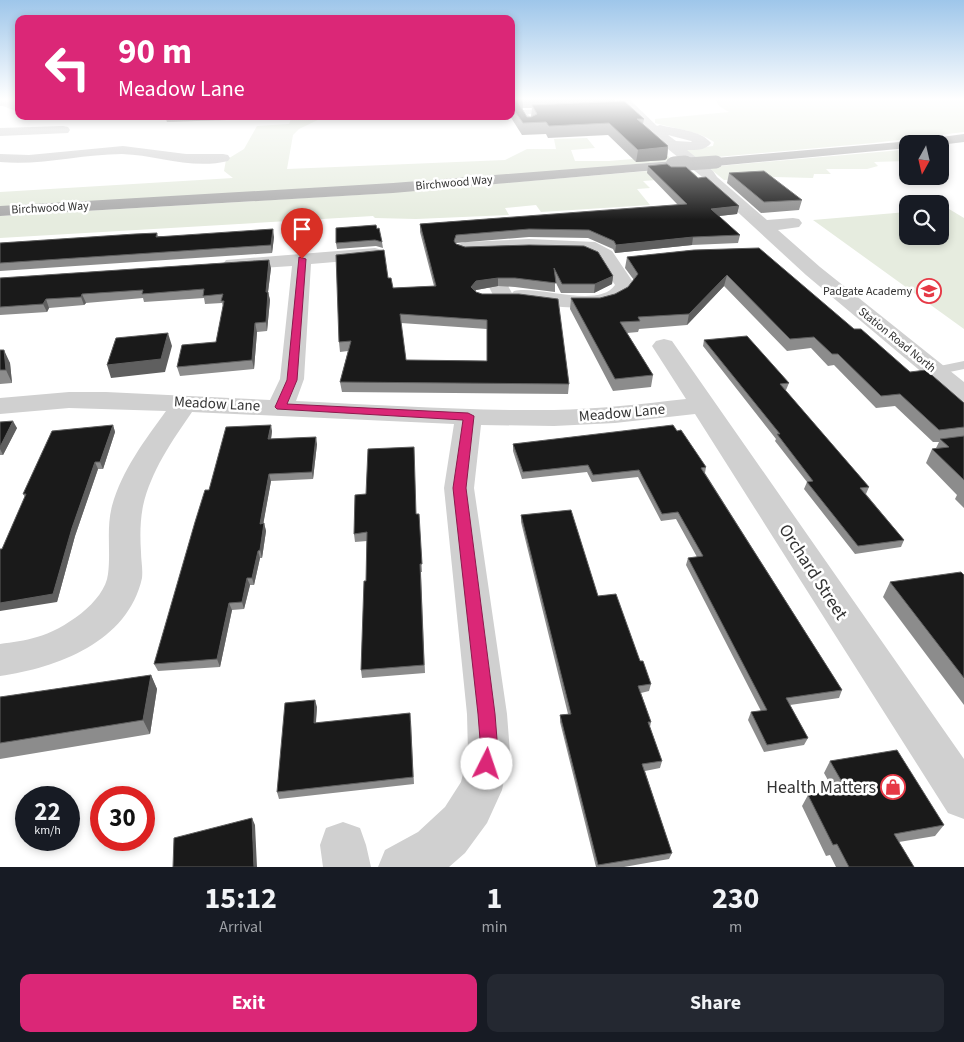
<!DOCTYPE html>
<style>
body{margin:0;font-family:"Source Sans 3",sans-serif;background:#242831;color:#f1f3f6;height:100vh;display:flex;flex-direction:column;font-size:19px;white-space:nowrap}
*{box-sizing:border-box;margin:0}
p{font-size:16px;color:#9ea1a6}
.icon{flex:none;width:28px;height:28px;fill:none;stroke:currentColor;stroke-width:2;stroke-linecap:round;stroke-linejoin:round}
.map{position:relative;height:867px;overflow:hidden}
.side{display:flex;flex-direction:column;background:#171b24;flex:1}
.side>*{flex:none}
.banner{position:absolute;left:15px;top:15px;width:500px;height:105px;border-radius:10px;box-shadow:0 2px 8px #0003;background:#db2777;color:#fff;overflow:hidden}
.needle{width:32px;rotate:188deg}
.tools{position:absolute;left:899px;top:135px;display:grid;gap:10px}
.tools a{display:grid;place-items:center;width:50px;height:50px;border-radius:10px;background:#171b24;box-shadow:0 2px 8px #0003;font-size:25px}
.speed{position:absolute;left:15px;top:786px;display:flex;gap:10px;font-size:25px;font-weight:700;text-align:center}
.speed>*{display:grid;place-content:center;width:65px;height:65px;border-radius:50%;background:#171b24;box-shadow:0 2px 8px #0003;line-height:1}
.speed small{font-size:12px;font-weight:400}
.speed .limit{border:8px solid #d22;background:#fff;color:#111}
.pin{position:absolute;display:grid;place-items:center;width:42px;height:42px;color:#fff;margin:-51px -21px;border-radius:50% 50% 50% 0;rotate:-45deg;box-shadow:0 0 5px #0007}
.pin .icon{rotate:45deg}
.me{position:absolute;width:55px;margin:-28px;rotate:4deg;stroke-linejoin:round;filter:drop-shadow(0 0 4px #0008)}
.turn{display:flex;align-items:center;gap:18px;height:105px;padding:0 20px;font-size:22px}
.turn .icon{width:65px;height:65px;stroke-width:2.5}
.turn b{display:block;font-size:35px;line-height:42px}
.eta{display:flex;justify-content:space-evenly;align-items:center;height:85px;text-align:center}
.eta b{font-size:30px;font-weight:700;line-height:35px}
.action{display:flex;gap:10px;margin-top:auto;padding:10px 20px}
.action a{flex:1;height:58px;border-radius:10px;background:#db2777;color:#fff;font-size:20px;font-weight:700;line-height:58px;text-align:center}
.action a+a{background:#242831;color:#f1f3f6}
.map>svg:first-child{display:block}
.green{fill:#e6ecdf}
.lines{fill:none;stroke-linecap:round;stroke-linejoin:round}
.lane{fill:#d0d0d0;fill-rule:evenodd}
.street{fill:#d0d0d0;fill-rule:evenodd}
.secondary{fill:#bdbdbd;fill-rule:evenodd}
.primary{fill:#ababab;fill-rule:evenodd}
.primary-bridge-far1{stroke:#ababab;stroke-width:13}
.primary-bridge{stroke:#ababab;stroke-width:17}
.wall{fill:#8c8c8c;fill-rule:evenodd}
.shaded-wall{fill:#5f5f5f}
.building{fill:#1a1a1a;stroke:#5f5f5f;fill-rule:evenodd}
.route{fill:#db2777;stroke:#8e194d}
.labels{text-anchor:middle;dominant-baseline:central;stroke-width:5;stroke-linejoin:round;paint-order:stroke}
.far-street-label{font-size:12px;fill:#333;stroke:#fff}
.far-poi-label{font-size:12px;fill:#333;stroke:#fff;text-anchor:end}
.street-label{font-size:15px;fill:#333;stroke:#fff}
.near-street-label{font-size:18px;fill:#333;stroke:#fff}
.near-poi-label{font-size:18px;fill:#333;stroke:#fff;text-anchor:end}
</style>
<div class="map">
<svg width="964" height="867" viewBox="0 0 964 867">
<rect width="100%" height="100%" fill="#fff"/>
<path class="green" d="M715,99H964V132L873,143L717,157H694L686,150L713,146L714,142C697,130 674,129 655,123V119L729,112L719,106Z
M292,116H326L299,129L293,135L287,169L505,160L527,149H556L554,139L587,138L595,148L571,150L575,161H609L668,156L671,161L451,181L0,209V192L233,178L224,171L226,160L244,149L257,126L289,124Z
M902,150L907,151V161L874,162L878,166L867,169H826L831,174H814L813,178L775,177L724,180L708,167Z
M683,168L695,173L698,177L643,181L650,188L637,189L650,205L541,212L536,205L505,208L509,215L416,219L375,218L373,216L0,238V216L374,194Z
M949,209L964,218V329L813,220L907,212L908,236H940V210Z"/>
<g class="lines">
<path class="lane" d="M553,109L557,111L556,113L528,114L535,125L531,127H528L519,112L523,110Z
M964,361V369L935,375L930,374L928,371L930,368Z"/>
<path class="street" d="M0,99L19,104V112L0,105Z
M616,99H629L657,126L660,125C675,129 701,130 711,143C705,151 695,150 687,150L713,171L717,177L767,220L793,218L799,219L802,223L799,227L778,230L820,267L964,382V403L955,400L806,275L705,182L701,176L646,131ZM668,135L691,141L692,142L676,141Z
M63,126L68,127L70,130L68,133L0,136V128Z
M123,146L186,154H223L228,155L230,158L228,161C192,170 157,155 122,154C81,154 41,166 0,162V154L29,155Z
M529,239L595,242L612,251L635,285C633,289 630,295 626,298C605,315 539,306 514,299L512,296L509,299L502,301L495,299L486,281L489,277L496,275L503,277L512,293L514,291C537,285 599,309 615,285L598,259L584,252L529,251L465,254L458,252L456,248L458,244L465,242Z
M375,248L382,250L385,254L382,258L311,264L304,379L296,401C381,405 468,411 554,410C598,409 642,404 686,399L652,346L656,341L664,339L672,341L964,759V819L948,813L695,414L615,423L554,426L481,425L474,488L507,714L510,753L502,790L487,823L465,853L449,867H378L385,850L418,832L445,807L461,782L468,753L467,714L444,488L454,424L192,412C172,441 151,471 143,506C140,521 140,537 141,552C141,560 143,569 142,578C128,642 57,668 0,676V644C12,642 25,641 37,637C63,630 105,602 108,574C111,551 106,529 112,506C122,470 145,440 166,411L69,408L0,414V398L69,392H106L270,400L280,379L292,266L233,270L226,268L223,264L226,260Z
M343,822L360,828L366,845L371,867H323L320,845L326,828Z"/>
<path class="secondary" d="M0,99H19V103L0,106Z"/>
<path class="primary" d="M964,134V142L940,145L908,144V148L716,166L711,165L709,162L711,159L716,158L911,141Z
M674,161L679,162L681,165L679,168L393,193L0,216V206L393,183Z"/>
<path class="primary-bridge-far1" d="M674,165L716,162"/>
<path class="primary-bridge" d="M674,165L685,164"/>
</g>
<path class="wall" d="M511,99H615V102L644,119L643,124L668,146L667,158L665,160L636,162L608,135L548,138L546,134L522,135L510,116H511ZM523,108H532L531,116L532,117H527L522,109Z
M165,116H281V118L167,122Z
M648,166L671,167L698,178L739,206L737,214L719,216L740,235L738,243L692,245L615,253L613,249L588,238L529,237L456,243V244L465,247L613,276L612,284L594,293H561L555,281V292L515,287L498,286L476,290L475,292L569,384L568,394L342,392L340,382L348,351L340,352L339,342L388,278L393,288L434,286L420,232V224L678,205L647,173ZM401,323L487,329V361L406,360Z
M729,173L802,200L799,210L761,213L727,183Z
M377,229L382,242L383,248L376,246L337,249L336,243Z
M157,233L158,236L274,237L272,253L0,271V243Z
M694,250L854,329L910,372L964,403V508L955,499L957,495L926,463L932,449L936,448L939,442H933L895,406L876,408L834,365L828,366L811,348L787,351L724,286L687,325L639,329L638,332L627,333L653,375L651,387L613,391L570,309L571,298H600L615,294L628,287L634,280L625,268L627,257Z
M271,268L268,292L270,300L267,331L257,332L254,369L180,376L177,367L216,342L223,306L222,303L205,304L204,298L144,302L143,298L86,303L84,305L49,308L47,312L0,315V278Z
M704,340L789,383L786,390H785L869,487L866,494L904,540L901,547L855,554L804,489L807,482L775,441L776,439L703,346Z
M0,350L10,363L12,383L0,384Z
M0,422L17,428L3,455H0Z
M113,425L115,432L103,469H98L75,536L57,602L2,549L25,497L23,494Z
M272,431L271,439L317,444L313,479L271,481L263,524L264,523L266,531L262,558H260L254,585H250L244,609L232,610L220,667L158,671L154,664L209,490Z
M677,431L706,467L705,473L842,690L839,698L790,705L808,738L804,745L764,752L748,720L751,712L761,711L686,565L688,558L697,557L676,519L661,521L638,477L592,482L587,472L522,479L513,451V444Z
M417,514H419L422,572H421L425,673L362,678L361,670L366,581L367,541L355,542L354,534Z
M521,515L598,596L640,661L651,684L649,691L641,693L651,722L650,727L662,761L660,768L645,771L672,853L669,859L624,867H596L560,722V715L568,714L521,522Z
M964,575V705L883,597L890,582Z
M151,675L157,689L150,734L0,759V697Z
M317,707L316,723L411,721L414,784L279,799L277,792Z
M830,761L944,825L935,836L899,842L914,867H836L830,855L826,856L802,806L808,795L834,791L824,773Z"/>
<path class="shaded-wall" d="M522,99H523V108L517,113L518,102Z
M668,146L667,158L665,160L636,162L638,150Z
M739,206L737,214L710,217L711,209Z
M273,229L274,237L272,253L271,245Z
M693,237L692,245L615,253L616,245Z
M269,260L271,268L268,292L270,300L267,331L266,322V292Z
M727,275L724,286L687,325L689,314Z
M613,276L612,284L594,293L595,284Z
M498,278V286L476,290L471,296V287L476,281Z
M82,294L86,303L84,305L81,297Z
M46,299L49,308L47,312L43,304Z
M255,323L257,332L254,369L252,360Z
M168,333L172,346L165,372L111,378L107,365Z
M4,350L10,363L12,383L6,370Z
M13,421L17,428L3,455L0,449V447Z
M113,425L115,432L103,469L100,462Z
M271,425L272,431L270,446L268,439Z
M316,437L317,444L313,479L312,472Z
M95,462L98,469L75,536L57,602L0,611V603L72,528Z
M269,474L271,481L262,531L260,524Z
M264,523L266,531L262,558L260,550Z
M258,551L260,558L254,585L252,578Z
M247,578L250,585L244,609L242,602Z
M229,603L232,610L220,667L217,659Z
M151,675L157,689L150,734L143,720Z
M315,700L317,707L315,731L314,723Z
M252,818L255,825L257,867H254Z"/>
<path class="building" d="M511,99H522L518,102L527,117H531L537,114L532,105L624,101L644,119H637L668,146L667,147L638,150L609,123L549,126L546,122L523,123L511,106Z
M667,164L671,167H686L698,178L706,177L739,206L711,209L740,235L693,237L616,245L614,241L589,230L529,229L456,235L454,241L456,244L465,247L529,245L584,246L598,252L613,276L595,284H562L554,268L556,283L515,278H498L476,281L471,287L476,292L482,294H519L558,299L569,384L340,382L351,341L339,342L336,255L384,250L388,278H391L393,288L436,286L420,224L687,204L648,166ZM400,314L487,320V361L406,360Z
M764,171L802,200L764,202L729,173Z
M376,225L377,229L379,228L382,242L375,240L336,243V228Z
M273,229L271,245L0,263V243L135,234L157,233L156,237Z
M759,248L854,329H861L910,372L926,370L964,403V427L939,430L900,394L881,396L838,354H832L814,337L790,339L727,275L689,314L638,317L640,321L620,322L653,375L615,379L571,298H600L615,294L628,287L638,274L627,257L694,250Z
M269,260L266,292H268L266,322L255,323L252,360L177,367L182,345L216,342L224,301H221L223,294L203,296L204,289L142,294L143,290L82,294L81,297L46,299L43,304L0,307V278Z
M168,333L161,359L107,365L116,338Z
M747,336L789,383L780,384L869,487L860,488L904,540L858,546L807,482L813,481L777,434H780L704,340Z
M0,350H4L6,370H0Z
M13,421L0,447V422Z
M113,425L100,462H95L72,528L53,594L0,603V549H2L26,494H23L52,431Z
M271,425L268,439L316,437L312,472L269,474L260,524L264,523L260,550L258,551L252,578H247L242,602L229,603L217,659L154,664L195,522L205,490H209L226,427Z
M673,425L677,431L681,430L706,467L701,468L842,690L786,698L808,738L767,745L751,712L767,710L688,558L703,556L678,512L662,514L639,470L593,475L588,465L523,472L513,444Z
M964,436V480L932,449L949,447L940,439Z
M414,447L416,514H419L422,564H420L424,665L361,670L364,581H366L367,532L354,534L355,495L366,494L368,449Z
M571,510L598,596L616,594L640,661H643L651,684L638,686L651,722H648L662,761L642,764L672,853L598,865L560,715L571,714L521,515Z
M961,572L964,575V678L890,582Z
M151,675L143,720L0,743V697Z
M315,700L314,723L410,713L413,777L277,792L285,703Z
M897,750L944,825L894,834L914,867H849L837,844L833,845L808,795L846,789L830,761Z
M252,818L254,867H173L174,838Z"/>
<linearGradient id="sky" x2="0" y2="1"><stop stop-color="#9ec6ea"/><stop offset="0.45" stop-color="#fff"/><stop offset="1" stop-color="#fff" stop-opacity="0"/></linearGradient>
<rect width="964" height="220" fill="url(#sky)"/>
<path class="route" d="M299,257L306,259L297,380L287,404L468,413L474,416L466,488L495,714L498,752L493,770L487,773L481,770L478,764L481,752L478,714L453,488L463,420L277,409L275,407L287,380Z"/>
<defs>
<symbol id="school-ring" viewBox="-11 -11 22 22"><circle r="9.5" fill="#fff" stroke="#e63946" stroke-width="1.5"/><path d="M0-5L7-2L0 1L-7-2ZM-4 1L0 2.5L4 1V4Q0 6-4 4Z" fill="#e63946"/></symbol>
<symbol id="shop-ring" viewBox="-11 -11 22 22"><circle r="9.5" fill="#fff" stroke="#e63946" stroke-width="1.5"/><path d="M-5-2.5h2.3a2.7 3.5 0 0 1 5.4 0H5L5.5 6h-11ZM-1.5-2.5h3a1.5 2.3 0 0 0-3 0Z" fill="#e63946"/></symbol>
</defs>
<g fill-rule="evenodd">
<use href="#school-ring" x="915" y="277" width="28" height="28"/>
<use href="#shop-ring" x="879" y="773" width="28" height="28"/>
</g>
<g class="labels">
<g class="far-street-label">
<text transform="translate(454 183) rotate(-5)">Birchwood Way</text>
<text transform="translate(50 208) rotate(-3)">Birchwood Way</text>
<text transform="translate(897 340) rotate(39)">Station Road North</text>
</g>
<g class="far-poi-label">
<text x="912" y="291">Padgate Academy</text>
</g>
<g class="street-label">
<text transform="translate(217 404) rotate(3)">Meadow Lane</text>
<text transform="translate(622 413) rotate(-5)">Meadow Lane</text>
</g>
<g class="near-street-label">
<text transform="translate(813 572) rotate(57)">Orchard Street</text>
</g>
<g class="near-poi-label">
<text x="876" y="787">Health Matters</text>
</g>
</g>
</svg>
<div class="tools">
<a><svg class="needle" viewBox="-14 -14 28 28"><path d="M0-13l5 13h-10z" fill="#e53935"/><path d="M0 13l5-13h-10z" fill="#9ea1a6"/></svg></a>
<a><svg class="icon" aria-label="search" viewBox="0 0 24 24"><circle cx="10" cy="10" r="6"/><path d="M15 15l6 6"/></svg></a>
</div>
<div class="speed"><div>22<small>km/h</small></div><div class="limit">30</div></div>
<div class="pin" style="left:302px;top:259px;background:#d93025"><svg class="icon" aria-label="arrive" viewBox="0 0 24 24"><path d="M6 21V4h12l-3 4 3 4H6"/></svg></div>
<svg class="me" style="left:487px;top:764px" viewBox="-20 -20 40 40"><circle r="19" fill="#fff"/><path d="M0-13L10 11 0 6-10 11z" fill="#db2777"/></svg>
<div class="banner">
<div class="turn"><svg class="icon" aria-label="left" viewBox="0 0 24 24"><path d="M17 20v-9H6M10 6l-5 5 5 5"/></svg><div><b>90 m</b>Meadow Lane</div></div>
</div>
</div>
<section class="side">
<div class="eta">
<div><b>15:12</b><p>Arrival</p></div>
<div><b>1</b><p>min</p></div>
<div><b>230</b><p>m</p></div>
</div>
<div class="action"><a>Exit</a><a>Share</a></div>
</section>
